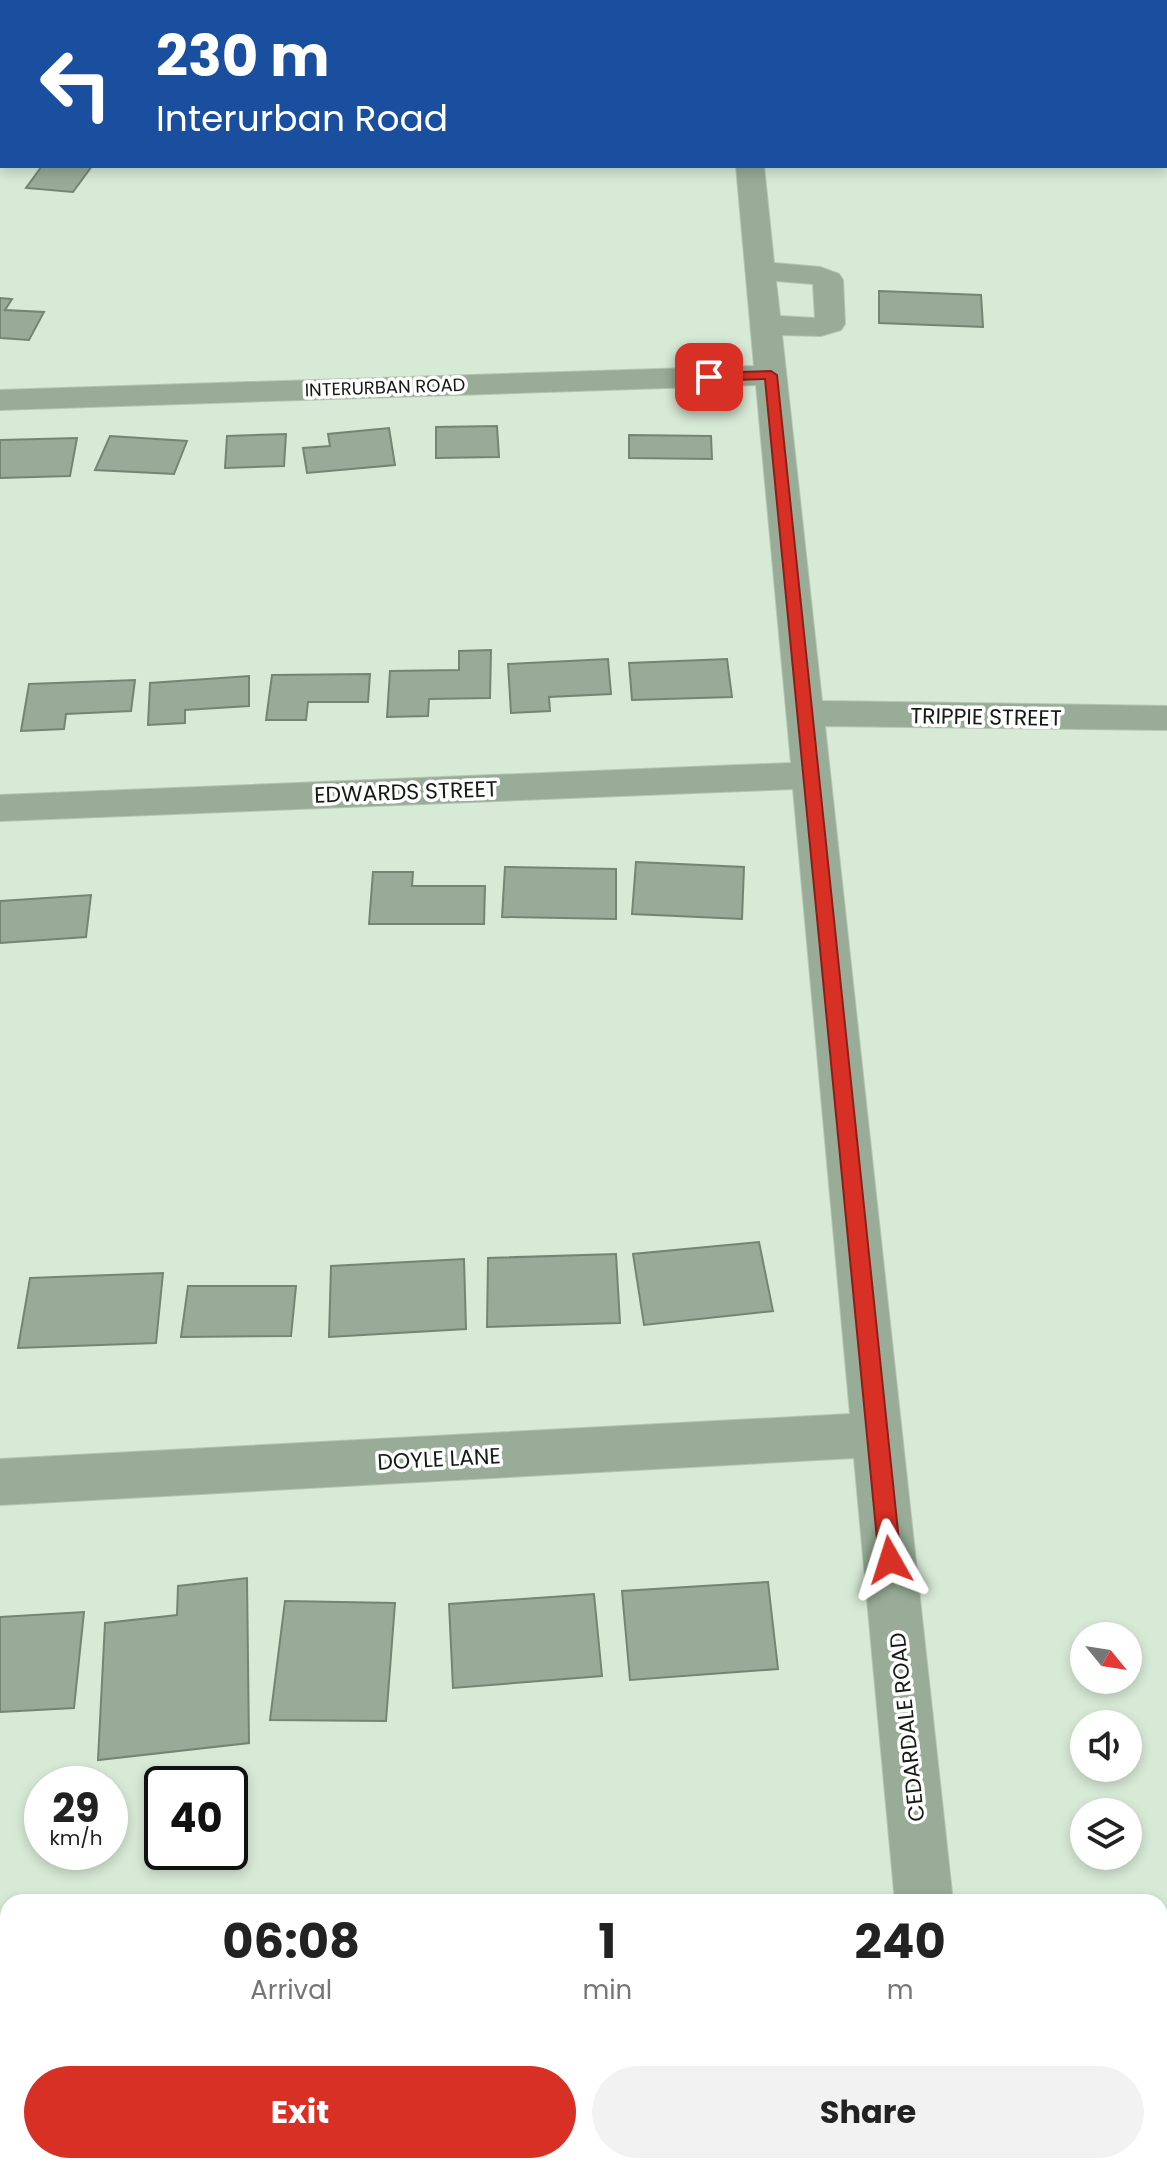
<!DOCTYPE html>
<style>
body{margin:0;font-family:Poppins,sans-serif;background:#f2f2f2;color:#222;height:100vh;display:flex;flex-direction:column;font-size:30px;white-space:nowrap}
*{box-sizing:border-box;margin:0}
p{font-size:26px;color:#767676}
.icon{flex:none;width:44px;height:44px;fill:none;stroke:currentColor;stroke-width:2;stroke-linecap:round;stroke-linejoin:round}
.map{position:relative;flex:1;overflow:hidden}
.sheet{position:absolute;left:0px;top:1894px;width:1168px;height:280px;display:flex;flex-direction:column;background:#fff;border-radius:24px 24px 0 0;box-shadow:0 4px 12px #0003}
.sheet>*{flex:none}
.top-card{position:absolute;left:0px;top:0px;width:1168px;height:168px;box-shadow:0 4px 12px #0003;background:#1a4fa0;color:#fff;overflow:hidden}
.needle{width:52px;rotate:120deg}
.buttons{position:absolute;left:1070px;top:1622px;display:grid;gap:16px}
.buttons a{display:grid;place-items:center;width:72px;height:72px;border-radius:50%;background:#fff;box-shadow:0 4px 12px #0003;font-size:40px}
.speed{position:absolute;left:24px;top:1766px;display:flex;gap:16px;font-size:40px;font-weight:700;text-align:center}
.speed>*{display:grid;place-content:center;width:104px;height:104px;border-radius:50%;background:#fff;box-shadow:0 4px 12px #0003;line-height:1}
.speed small{font-size:20px;font-weight:400}
.speed .limit{border:4px solid #111;border-radius:12px;background:#fff;color:#111}
.pin{position:absolute;display:grid;place-items:center;width:68px;height:68px;color:#fff;margin:-34px;border-radius:16px;box-shadow:0 4px 12px #0006}
.me{position:absolute;width:88px;margin:-44px;rotate:354deg;stroke-linejoin:round;filter:drop-shadow(0 0 6px #0008)}
.turn{display:flex;align-items:center;gap:28px;height:168px;padding:0 24px;font-size:36px}
.turn .icon{width:104px;height:104px;stroke-width:2.5}
.turn b{display:block;font-size:56px;line-height:68px}
.eta{display:flex;justify-content:space-evenly;align-items:center;height:136px;text-align:center}
.eta b{font-size:48px;font-weight:700;line-height:56px}
.primary-button{display:flex;gap:16px;margin-top:auto;padding:16px 24px}
.primary-button a{flex:1;height:92px;border-radius:48px;background:#d93025;color:#fff;font-size:32px;font-weight:700;line-height:92px;text-align:center}
.primary-button a+a{background:#f2f2f2;color:#222}
.map>svg:first-child{display:block}
.building{fill:#98aa98;stroke:#748573;stroke-width:2}
.lines{fill:none;stroke-linecap:round;stroke-linejoin:round}
.minor-casing{stroke:#b4c5b3;stroke-width:2}
.minor{fill:#98ac97;fill-rule:evenodd}
.route{fill:#d93025;stroke:#8d1f18;stroke-width:2}
.labels{text-anchor:middle;dominant-baseline:central;stroke-width:7;stroke-linejoin:round;paint-order:stroke}
.far-street-label{font-size:18px;fill:#141b14;stroke:#fff}
.street-label{font-size:22px;fill:#141b14;stroke:#fff}
</style>
<div class="map">
<svg width="1167" height="2174" viewBox="0 0 1167 2174">
<rect width="100%" height="100%" fill="#d7ead6"/>
<path class="building" d="M42,166H92L73,192L26,188Z
M879,291L981,295L983,327L879,323Z
M0,298L12,299L5,310L44,312L29,340L0,338Z
M497,426L499,457L436,458V427Z
M389,428L395,465L307,473L303,448L330,446L328,434Z
M286,434L284,466L225,468L227,436Z
M629,435L711,436L712,459L629,458Z
M110,436L187,441L174,474L95,470Z
M77,438L70,476L0,478V440Z
M491,650L490,698L429,699L428,716L387,717L390,671L459,670V651Z
M608,659L611,694L549,697L550,711L511,713L508,664Z
M727,659L732,697L632,700L629,663Z
M370,674L368,702H308L306,720H266L272,675Z
M249,676V706L185,710V723L148,725L150,683Z
M135,680L131,711L66,714L64,729L21,731L29,684Z
M636,862L744,867L742,919L632,914Z
M505,867L616,869V919L502,917Z
M373,872H413L412,886H485L484,924H369Z
M91,895L86,937L0,943V901Z
M759,1242L773,1311L644,1325L633,1254Z
M616,1254L620,1323L487,1327L488,1258Z
M464,1259L466,1329L329,1337L331,1266Z
M163,1273L156,1343L18,1348L30,1278Z
M188,1286H296L291,1336L181,1337Z
M247,1578L249,1743L98,1760L105,1623L177,1615L178,1586Z
M768,1582L778,1669L630,1680L622,1591Z
M594,1594L602,1676L453,1688L449,1604Z
M285,1601L395,1603L386,1721L270,1720Z
M84,1612L74,1708L0,1712V1617Z"/>
<g class="lines">
<defs>
<path id="minor" d="M721,0H745V2H721Z
M1166,72H1167V88H1166Z
M736,166H764L774,263L820,267L839,274L843,280L845,324L841,330L821,336L782,335L822,701L1167,706V730L825,726L953,1902H895L854,1458L0,1505V1459L850,1414L793,789L0,821V795L791,763L756,385L0,410V390L754,366ZM776,281L813,284L815,318L780,316Z
M919,2166H983V2174H919Z"/>
</defs>
<use href="#minor" class="minor-casing"/>
<use href="#minor" class="minor"/>
</g>
<path class="route" d="M771,371L777,375L901,1560L897,1567L890,1570L882,1567L879,1560L765,379L709,381L703,377L709,373Z"/>
<g class="labels">
<g class="far-street-label">
<text transform="translate(385 387) rotate(-2)">INTERURBAN ROAD</text>
</g>
<g class="street-label">
<text transform="translate(986 717) rotate(1)">TRIPPIE STREET</text>
<text transform="translate(406 792) rotate(-2)">EDWARDS STREET</text>
<text transform="translate(439 1459) rotate(-3)">DOYLE LANE</text>
<text transform="translate(907 1727) rotate(-96)">CEDARDALE ROAD</text>
</g>
</g>
</svg>
<div class="buttons">
<a><svg class="needle" viewBox="-14 -14 28 28"><path d="M0-13l5 13h-10z" fill="#e53935"/><path d="M0 13l5-13h-10z" fill="#767676"/></svg></a>
<a><svg class="icon" aria-label="sound" viewBox="0 0 24 24"><path d="M4 9h4l5-4v14l-5-4H4zM17 9q2 3 0 6"/></svg></a>
<a><svg class="icon" aria-label="layers" viewBox="0 0 24 24"><path d="M12 4l9 5-9 5-9-5zM3 14l9 5 9-5"/></svg></a>
</div>
<div class="speed"><div>29<small>km/h</small></div><div class="limit">40</div></div>
<div class="pin" style="left:709px;top:377px;background:#d93025"><svg class="icon" aria-label="arrive" viewBox="0 0 24 24"><path d="M6 21V4h12l-3 4 3 4H6"/></svg></div>
<svg class="me" style="left:890px;top:1560px" viewBox="-20 -20 40 40"><path d="M0-17L14 15 0 8-14 15z" fill="#d93025" stroke="#fff" stroke-width="4"/></svg>
<div class="top-card">
<div class="turn"><svg class="icon" aria-label="left" viewBox="0 0 24 24"><path d="M17 20v-9H6M10 6l-5 5 5 5"/></svg><div><b>230 m</b>Interurban Road</div></div>
</div>
<section class="sheet">
<div class="eta">
<div><b>06:08</b><p>Arrival</p></div>
<div><b>1</b><p>min</p></div>
<div><b>240</b><p>m</p></div>
</div>
<div class="primary-button"><a>Exit</a><a>Share</a></div>
</section>
</div>
